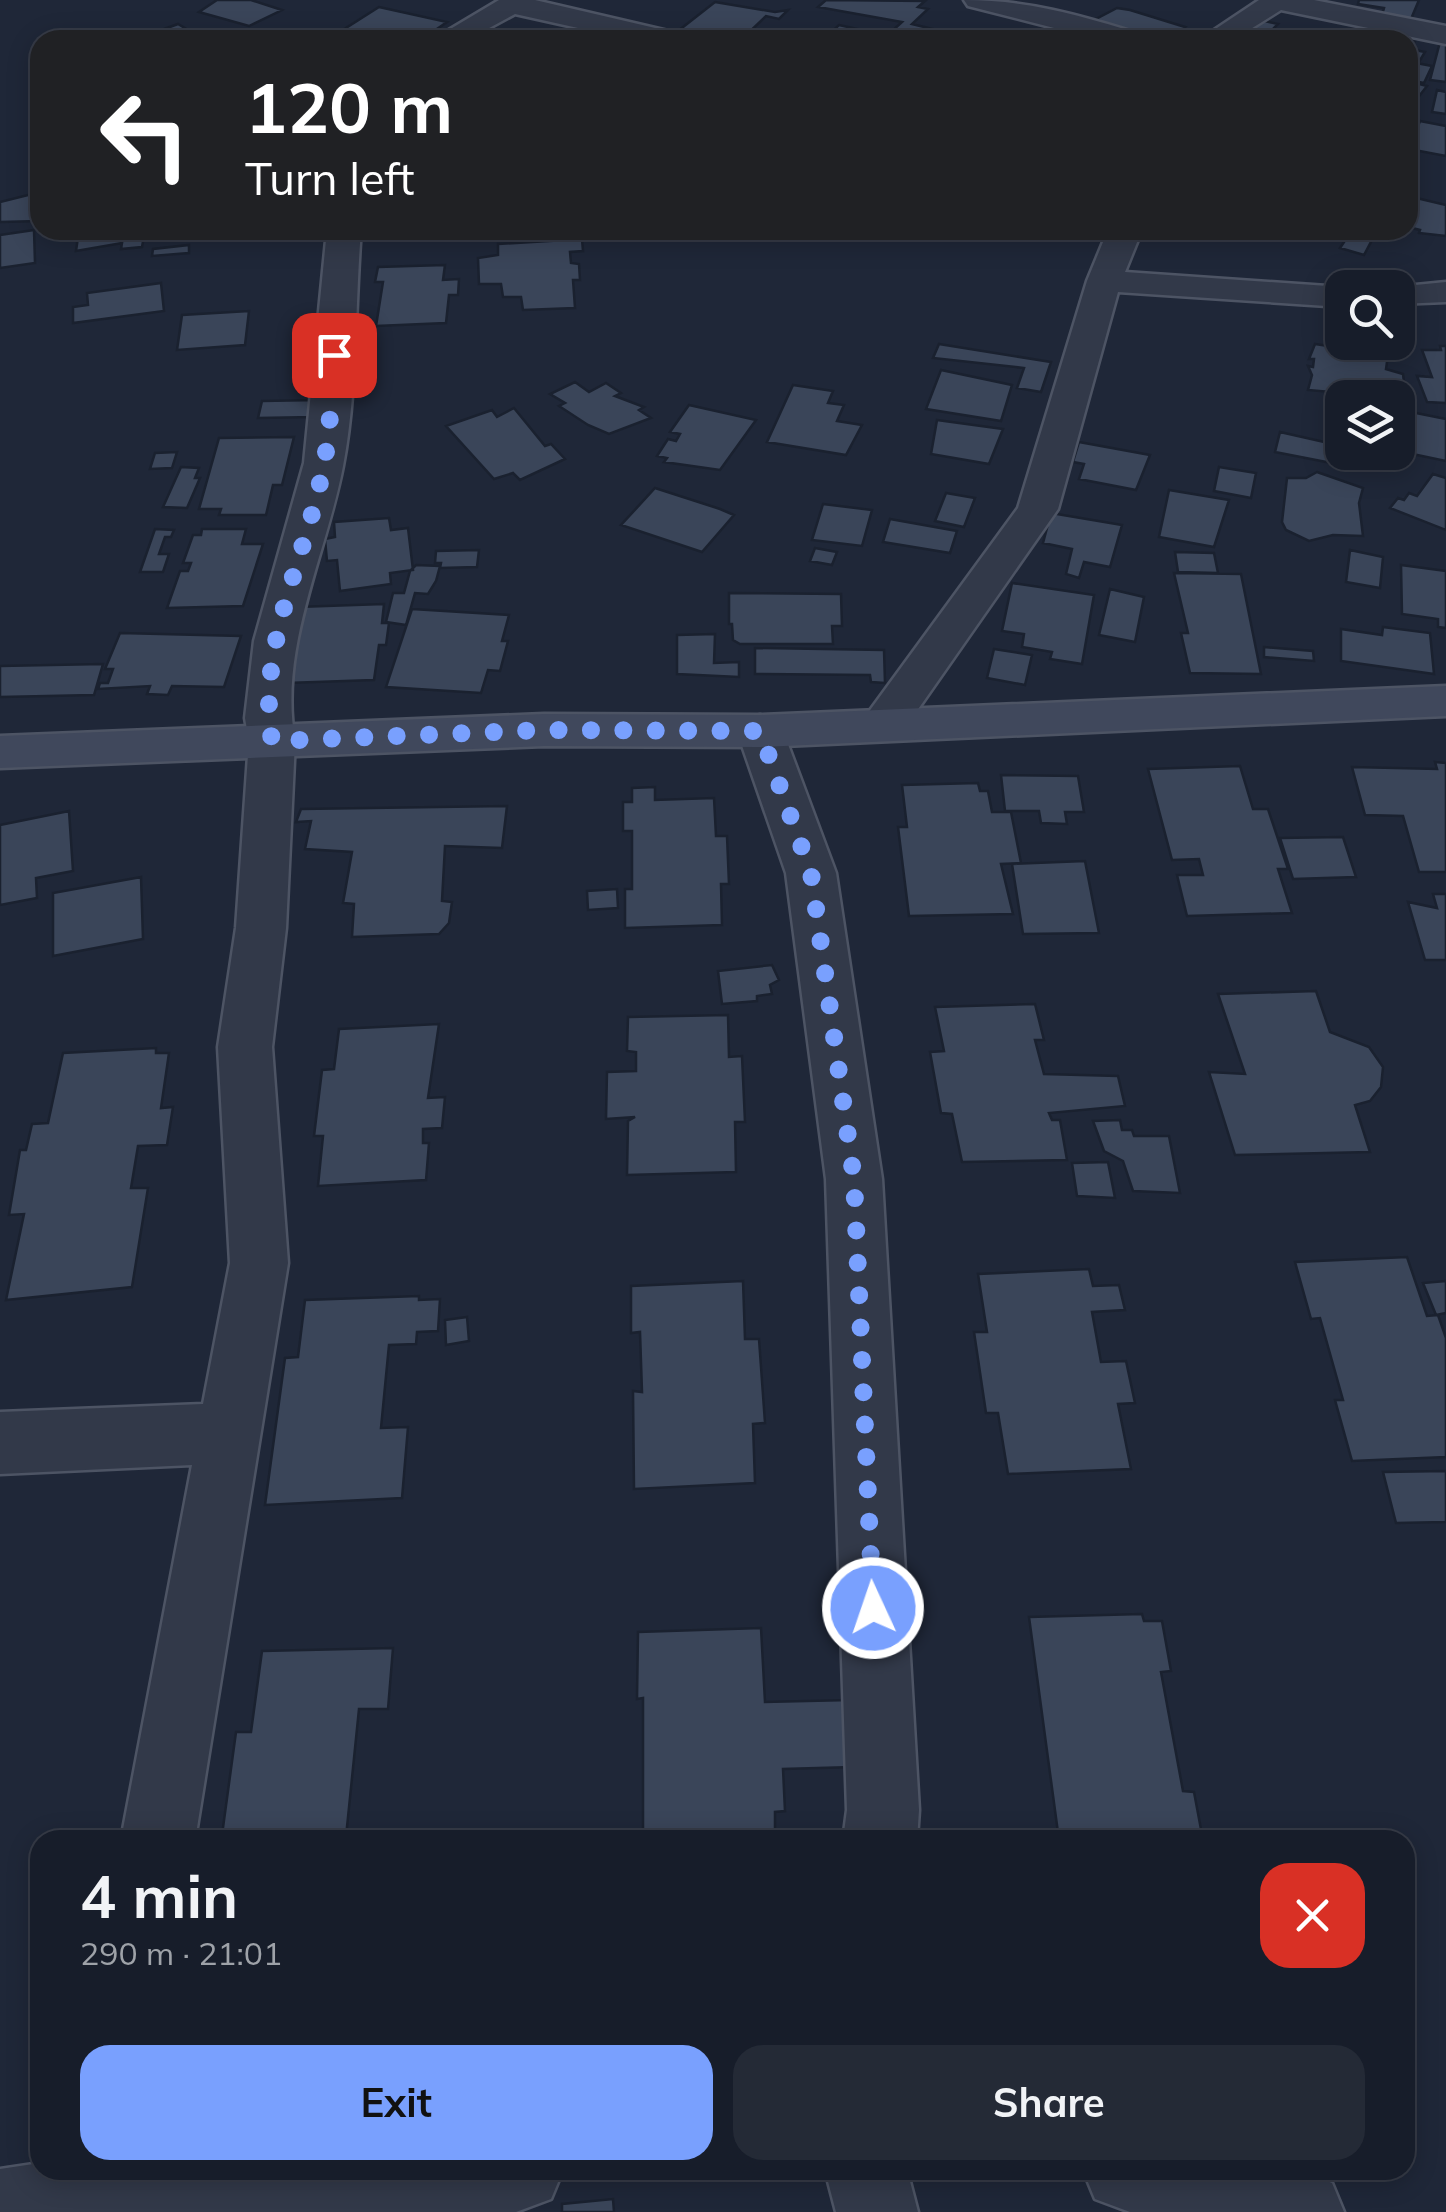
<!DOCTYPE html>
<meta charset="utf-8">
<style>
body{margin:0;font-family:Mulish,sans-serif;background:#242a36;color:#f1f3f6;height:100vh;display:flex;flex-direction:column;font-size:38px;white-space:nowrap}
*{box-sizing:border-box;margin:0}
p{font-size:32px;color:#9ea2a8}
.icon{flex:none;width:55px;height:55px;fill:none;stroke:currentColor;stroke-width:2;stroke-linecap:round;stroke-linejoin:round}
.map{position:relative;flex:1;overflow:hidden}
.details{position:absolute;left:30px;top:1830px;width:1385px;height:350px;display:flex;flex-direction:column;background:#171d2a;border-radius:30px;box-shadow:0 5px 25px #0003,0 0 0 2px #363b47}
.details>*{flex:none}
.hud{position:absolute;left:30px;top:30px;width:1388px;height:210px;border-radius:30px;box-shadow:0 5px 25px #0003,0 0 0 2px #363b47;background:#202124;color:#fff;overflow:hidden}
.fabs{position:absolute;left:1325px;top:270px;display:grid;gap:20px}
.fabs a{display:grid;place-items:center;width:90px;height:90px;border-radius:20px;background:#171d2a;box-shadow:0 5px 25px #0003,0 0 0 2px #363b47;font-size:50px}
.pin{position:absolute;display:grid;place-items:center;width:85px;height:85px;color:#fff;margin:-42px;border-radius:20px;box-shadow:0 5px 15px #0006}
.me{position:absolute;width:110px;margin:-55px;rotate:357deg;stroke-linejoin:round;filter:drop-shadow(0 0 8px #0008)}
.turn{display:flex;align-items:center;gap:35px;height:210px;padding:0 50px;font-size:45px}
.turn .icon{width:130px;height:130px;stroke-width:2.5}
.turn b{display:block;font-size:70px;line-height:85px}
.round{display:grid;place-items:center;flex:none;width:105px;height:105px;border-radius:30px;background:#242a36}
.head{display:flex;align-items:center;justify-content:space-between;height:170px;padding:0 50px}
h1{font-size:60px;font-weight:700;line-height:75px}
.action{display:flex;gap:20px;margin-top:auto;padding:20px 50px}
.action a{flex:1;height:115px;border-radius:30px;background:#79a0fe;color:#111;font-size:40px;font-weight:700;line-height:115px;text-align:center}
.action a+a{background:#242a36;color:#f1f3f6}
.map>svg:first-child{display:block}
.building{fill:#3a4559;stroke:#1a212f;stroke-width:2.5}
.lines{fill:none;stroke-linecap:round;stroke-linejoin:round}
.minor-casing{stroke:#4d5464;stroke-width:5}
.secondary-casing{stroke:#4d5464;stroke-width:5}
.minor{fill:#323949;fill-rule:evenodd}
.secondary{fill:#40485c;fill-rule:evenodd}
.route{stroke:#79a0fe;stroke-width:18;stroke-dasharray:0 32.4}
</style>
<div class="map">
<svg width="1446" height="2212" viewBox="0 0 1446 2212">
<rect width="100%" height="100%" fill="#1f2738"/>
<path class="building" d="M251,0L282,10L249,26L199,12L217,0Z
M826,0L925,1L918,7L928,9L912,24L945,32L933,40L892,31L902,22L818,7Z
M1359,0H1419L1411,19L1382,15L1384,8L1358,4Z
M715,2L775,12L788,10L779,19L766,16L741,40H714L678,31Z
M379,7L447,22L421,40H399L346,28Z
M1117,8L1130,10L1185,27L1166,40H1139L1096,19Z
M1256,19L1278,24L1262,40H1234Z
M178,24L205,40H134Z
M839,25L866,31L899,38L816,40L825,38Z
M1375,33L1415,41L1409,49L1425,52L1419,62L1408,59V40H1370Z
M1440,42L1446,43V82L1430,80Z
M1411,62L1432,66L1424,83L1408,80Z
M1408,81L1427,86L1413,104L1408,102Z
M1437,90L1446,92V114L1432,112Z
M1420,121L1446,126V156L1409,149Z
M40,192V221L0,222V202Z
M1408,196L1446,205V236L1419,233L1420,230L1408,227Z
M34,230L35,263L0,268V235Z
M79,230H138L137,237L144,236L142,247L121,249L122,243L76,251Z
M1350,233L1373,238L1364,255L1340,248Z
M582,239L583,251L570,252L571,263L579,264L580,280H573L575,308L523,310L521,297H503L501,284H479L478,258L498,255V244Z
M189,245V253L152,256L153,249Z
M445,265L443,280L459,279L458,295H449L446,323L376,326L383,282H375L378,267Z
M161,283L164,311L73,323V307L88,305L87,293Z
M249,311L245,345L177,350L182,315Z
M939,344L1051,362L1041,392L1017,388L1024,368L933,358Z
M1315,344L1388,355L1386,369L1403,374L1405,390L1388,388L1387,397L1308,390L1312,375L1308,366L1313,367L1314,359H1309Z
M1440,346H1446V403L1427,402L1417,376L1432,377L1422,350H1441Z
M941,370L1012,385L1001,421L926,409Z
M575,382L589,392L606,383L621,393L615,396L644,407L639,410L651,418L609,434L588,425L559,406L565,403L550,394Z
M793,385L833,391L828,403L844,405L837,421L862,425L846,455L767,442Z
M317,400L314,417L258,418L262,401Z
M689,405L756,420L720,470L664,462L667,458L657,456L668,439L676,441L680,434L670,432Z
M514,408L545,446L551,444L565,459L520,480L513,473L494,479L446,426L492,410L497,417Z
M1411,412L1446,419V461L1403,452Z
M937,420L1003,429L989,464L931,454Z
M1280,432L1342,446V452H1360L1357,468L1275,452Z
M294,437L282,485H273L266,515H219L221,509H199L219,438Z
M1079,442L1150,455L1136,490L1079,479L1084,464L1073,462Z
M177,452L172,468L150,469L155,453Z
M181,467L199,468L195,478H200L187,508L163,507Z
M1219,467L1256,473L1251,498L1214,491Z
M1317,472L1363,488L1359,503L1363,536L1333,535L1309,541L1286,530L1282,522L1287,478H1306Z
M1433,474L1446,478V530L1390,508L1398,498L1404,500L1409,493L1417,496Z
M655,488L720,509L734,515L702,552L621,525Z
M1169,490L1229,500L1214,547L1159,537Z
M946,493L975,498L964,527L935,521Z
M823,504L872,510L862,546L812,540Z
M1051,513L1122,525L1110,567L1084,562L1079,578L1066,574L1072,549L1043,543Z
M389,518L391,530L408,528L413,570L390,573L391,584L340,591L337,560L327,561L325,539L335,537L334,522Z
M890,519L957,531L950,553L883,542Z
M155,529L174,530L171,537H165L159,554H169L163,572H140Z
M202,529H246L242,544H263L243,606L167,608L180,571H188L191,563H183L193,535H201Z
M815,548L837,552L832,565L810,561Z
M479,550L477,567L440,568L441,563H435L436,551Z
M1350,550L1383,557L1380,588L1346,582Z
M1175,552L1214,553L1218,573L1178,572Z
M416,565L440,566L436,581L428,594L415,593L406,625L386,622L393,593H404L410,571Z
M1401,565L1446,571V628L1438,627V619L1402,614Z
M1174,573L1241,574L1261,674L1190,673L1181,633H1188Z
M1012,583L1094,595L1082,664L1050,659L1052,652L1022,647L1024,634L1002,631Z
M1110,589L1144,597L1135,642L1099,635Z
M729,593L841,594L842,626H832L833,644H740L733,640L732,624H729Z
M384,604L382,623H389L386,645H379L374,680L286,683L297,607Z
M412,609L509,615L502,641H508L500,671L488,670L481,693L386,687Z
M1383,627L1430,633L1434,674L1341,661V629L1382,635Z
M120,633L241,636L224,687L172,686L168,695L147,694L150,686L98,689L100,683H108L113,669H105Z
M715,634L714,663L739,662V677L677,674V635Z
M1264,647L1313,651L1314,661L1264,657Z
M755,648L884,650L885,683L871,682L870,675L755,674Z
M994,649L1032,655L1025,685L987,678Z
M103,664L94,695L0,697V666Z
M1435,762L1446,763V872H1419L1403,816L1365,815L1352,767L1437,769Z
M1240,766L1253,809H1268L1288,869H1278L1292,913L1187,916L1177,875H1203L1199,859L1172,860L1148,769Z
M1001,775L1078,776L1084,812H1065L1067,824L1041,823L1039,811H1005Z
M978,783L980,791H988L992,812H1011L1021,863L1001,864L1013,914L909,916L898,827H907L902,785Z
M655,787V800L714,798L716,836H727L729,884H721L722,925L625,928V889H632V831H623V802H632V788Z
M507,806L502,848L445,846L442,901L452,902L449,923L439,934L352,937L354,904L343,903L352,852L305,849L311,821L296,822L301,809Z
M69,811L73,871L36,878L37,898L0,905V825Z
M1343,837L1356,877L1293,879L1280,838Z
M1085,861L1099,933L1023,934L1012,864Z
M141,877L143,939L53,956V893Z
M617,889L618,908L588,910L587,891Z
M1433,894H1446V960H1425L1408,902L1437,908Z
M772,965L779,980L770,985L772,994L757,996V1001L722,1004L718,971Z
M1316,991L1330,1032L1369,1047L1383,1067L1381,1087L1370,1101L1355,1105L1370,1152L1235,1155L1209,1072L1245,1074L1218,994Z
M1035,1004L1044,1040H1035L1044,1074L1118,1076L1125,1106L1049,1113L1052,1120H1060L1067,1160L962,1162L952,1114L941,1113L930,1052L944,1051L935,1007Z
M728,1015L729,1057L742,1056L745,1122H735L736,1172L627,1175L628,1121L635,1117L606,1119L607,1072L636,1071V1052L627,1051L628,1017Z
M439,1024L428,1098L445,1097L442,1128L423,1129V1143H429L426,1180L318,1186L323,1136H314L322,1070L334,1069L339,1029Z
M156,1048V1053H169L161,1108L173,1107L167,1145L138,1146L131,1188H148L132,1287L6,1300L24,1214L9,1215L20,1150H26L32,1124L48,1123L63,1053Z
M1120,1120L1122,1130H1132L1134,1136H1169L1180,1193L1133,1191L1123,1161L1104,1151L1093,1121Z
M1108,1162L1115,1198L1077,1196L1072,1163Z
M1407,1257L1427,1316L1438,1315L1446,1338V1457L1352,1461L1335,1400H1343L1320,1318L1311,1319L1295,1262Z
M1089,1269L1093,1286L1119,1285L1125,1310L1092,1312L1101,1362L1126,1361L1135,1403L1118,1404L1131,1469L1008,1474L998,1413H986L974,1332H987L978,1274Z
M743,1281L745,1339H759L765,1423L753,1424L755,1483L634,1489L633,1391L642,1392L640,1332L631,1333V1286Z
M1446,1281V1313L1436,1315L1423,1283Z
M419,1296V1300L440,1299L438,1331L417,1332L416,1344L389,1345L381,1428L408,1427L402,1498L265,1505L285,1358L298,1357L305,1300Z
M467,1317L469,1341L446,1345L445,1320Z
M1446,1471V1522L1396,1523L1383,1472Z
M1142,1614L1144,1621H1162L1171,1671L1161,1672L1183,1791L1194,1792L1203,1840H1059L1029,1617Z
M761,1628L765,1702L850,1700L854,1767L783,1769L785,1811L775,1812V1840H643V1698L637,1699L638,1632Z
M393,1648L388,1709H359L346,1837L383,1835L382,1840H237L238,1836L222,1835L236,1732H251L262,1651Z
M613,2199L614,2212H562V2204Z"/>
<g class="lines">
<defs>
<path id="minor" d="M499,0H535L681,34L685,40H632L515,14L467,40H432Z
M964,0C1027,0 1080,15 1140,34L1144,40H1101L968,6Z
M1259,0H1314L1446,26V44L1281,10L1233,40H1199Z
M327,230H361C355,303 357,396 343,466C326,555 278,649 295,741L286,928L272,1047L288,1263L195,1840H121L192,1465L0,1474V1412L203,1404L230,1263L218,1047L236,928L249,741L245,718L254,641L304,463Z
M1108,230H1142L1125,272L1342,287L1346,288L1342,307L1118,292L1058,509L900,735L884,740L868,735L861,724L868,713L1018,508L1087,281Z
M1446,282V302L1398,304V288H1385Z
M760,715L776,720L783,731L836,873L882,1179L919,1810L917,1840H843L847,1810L826,1179L786,873L737,731L744,720Z
M40,2163V2170H563L551,2199L516,2212H0V2169Z
M825,2170H907L918,2212H836Z
M1083,2170H1299L1332,2183L1344,2212H1130L1095,2199Z"/>
<path id="secondary" d="M1446,686V716L760,747L544,746L0,768V736L544,714L760,715Z"/>
</defs>
<use href="#minor" class="minor-casing"/>
<use href="#secondary" class="secondary-casing"/>
<use href="#minor" class="minor"/>
<use href="#secondary" class="secondary"/>
</g>
<g class="lines">
<path class="route" d="M334,355C331,391 331,428 324,463C308,554 256,646 272,741L544,730L760,731L811,873L854,1179L873,1608"/>
</g>
</svg>
<div class="fabs">
<a><svg class="icon" aria-label="search" viewBox="0 0 24 24"><circle cx="10" cy="10" r="6"/><path d="M15 15l6 6"/></svg></a>
<a><svg class="icon" aria-label="layers" viewBox="0 0 24 24"><path d="M12 4l9 5-9 5-9-5zM3 14l9 5 9-5"/></svg></a>
</div>
<div class="pin" style="left:334px;top:355px;background:#d93025"><svg class="icon" aria-label="arrive" viewBox="0 0 24 24"><path d="M6 21V4h12l-3 4 3 4H6"/></svg></div>
<svg class="me" style="left:873px;top:1608px" viewBox="-20 -20 40 40"><circle r="17" fill="#79a0fe" stroke="#fff" stroke-width="3"/><path d="M0-11L8 9 0 5-8 9z" fill="#fff"/></svg>
<div class="hud">
<div class="turn"><svg class="icon" aria-label="left" viewBox="0 0 24 24"><path d="M17 20v-9H6M10 6l-5 5 5 5"/></svg><div><b>120 m</b>Turn left</div></div>
</div>
<section class="details">
<div class="head"><div><h1>4 min</h1><p>290 m · 21:01</p></div><a class="round" style="background:#d93025;color:#fff"><svg class="icon" aria-label="close" viewBox="0 0 24 24"><path d="M6 6l12 12M18 6L6 18"/></svg></a></div>
<div class="action"><a>Exit</a><a>Share</a></div>
</section>
</div>
